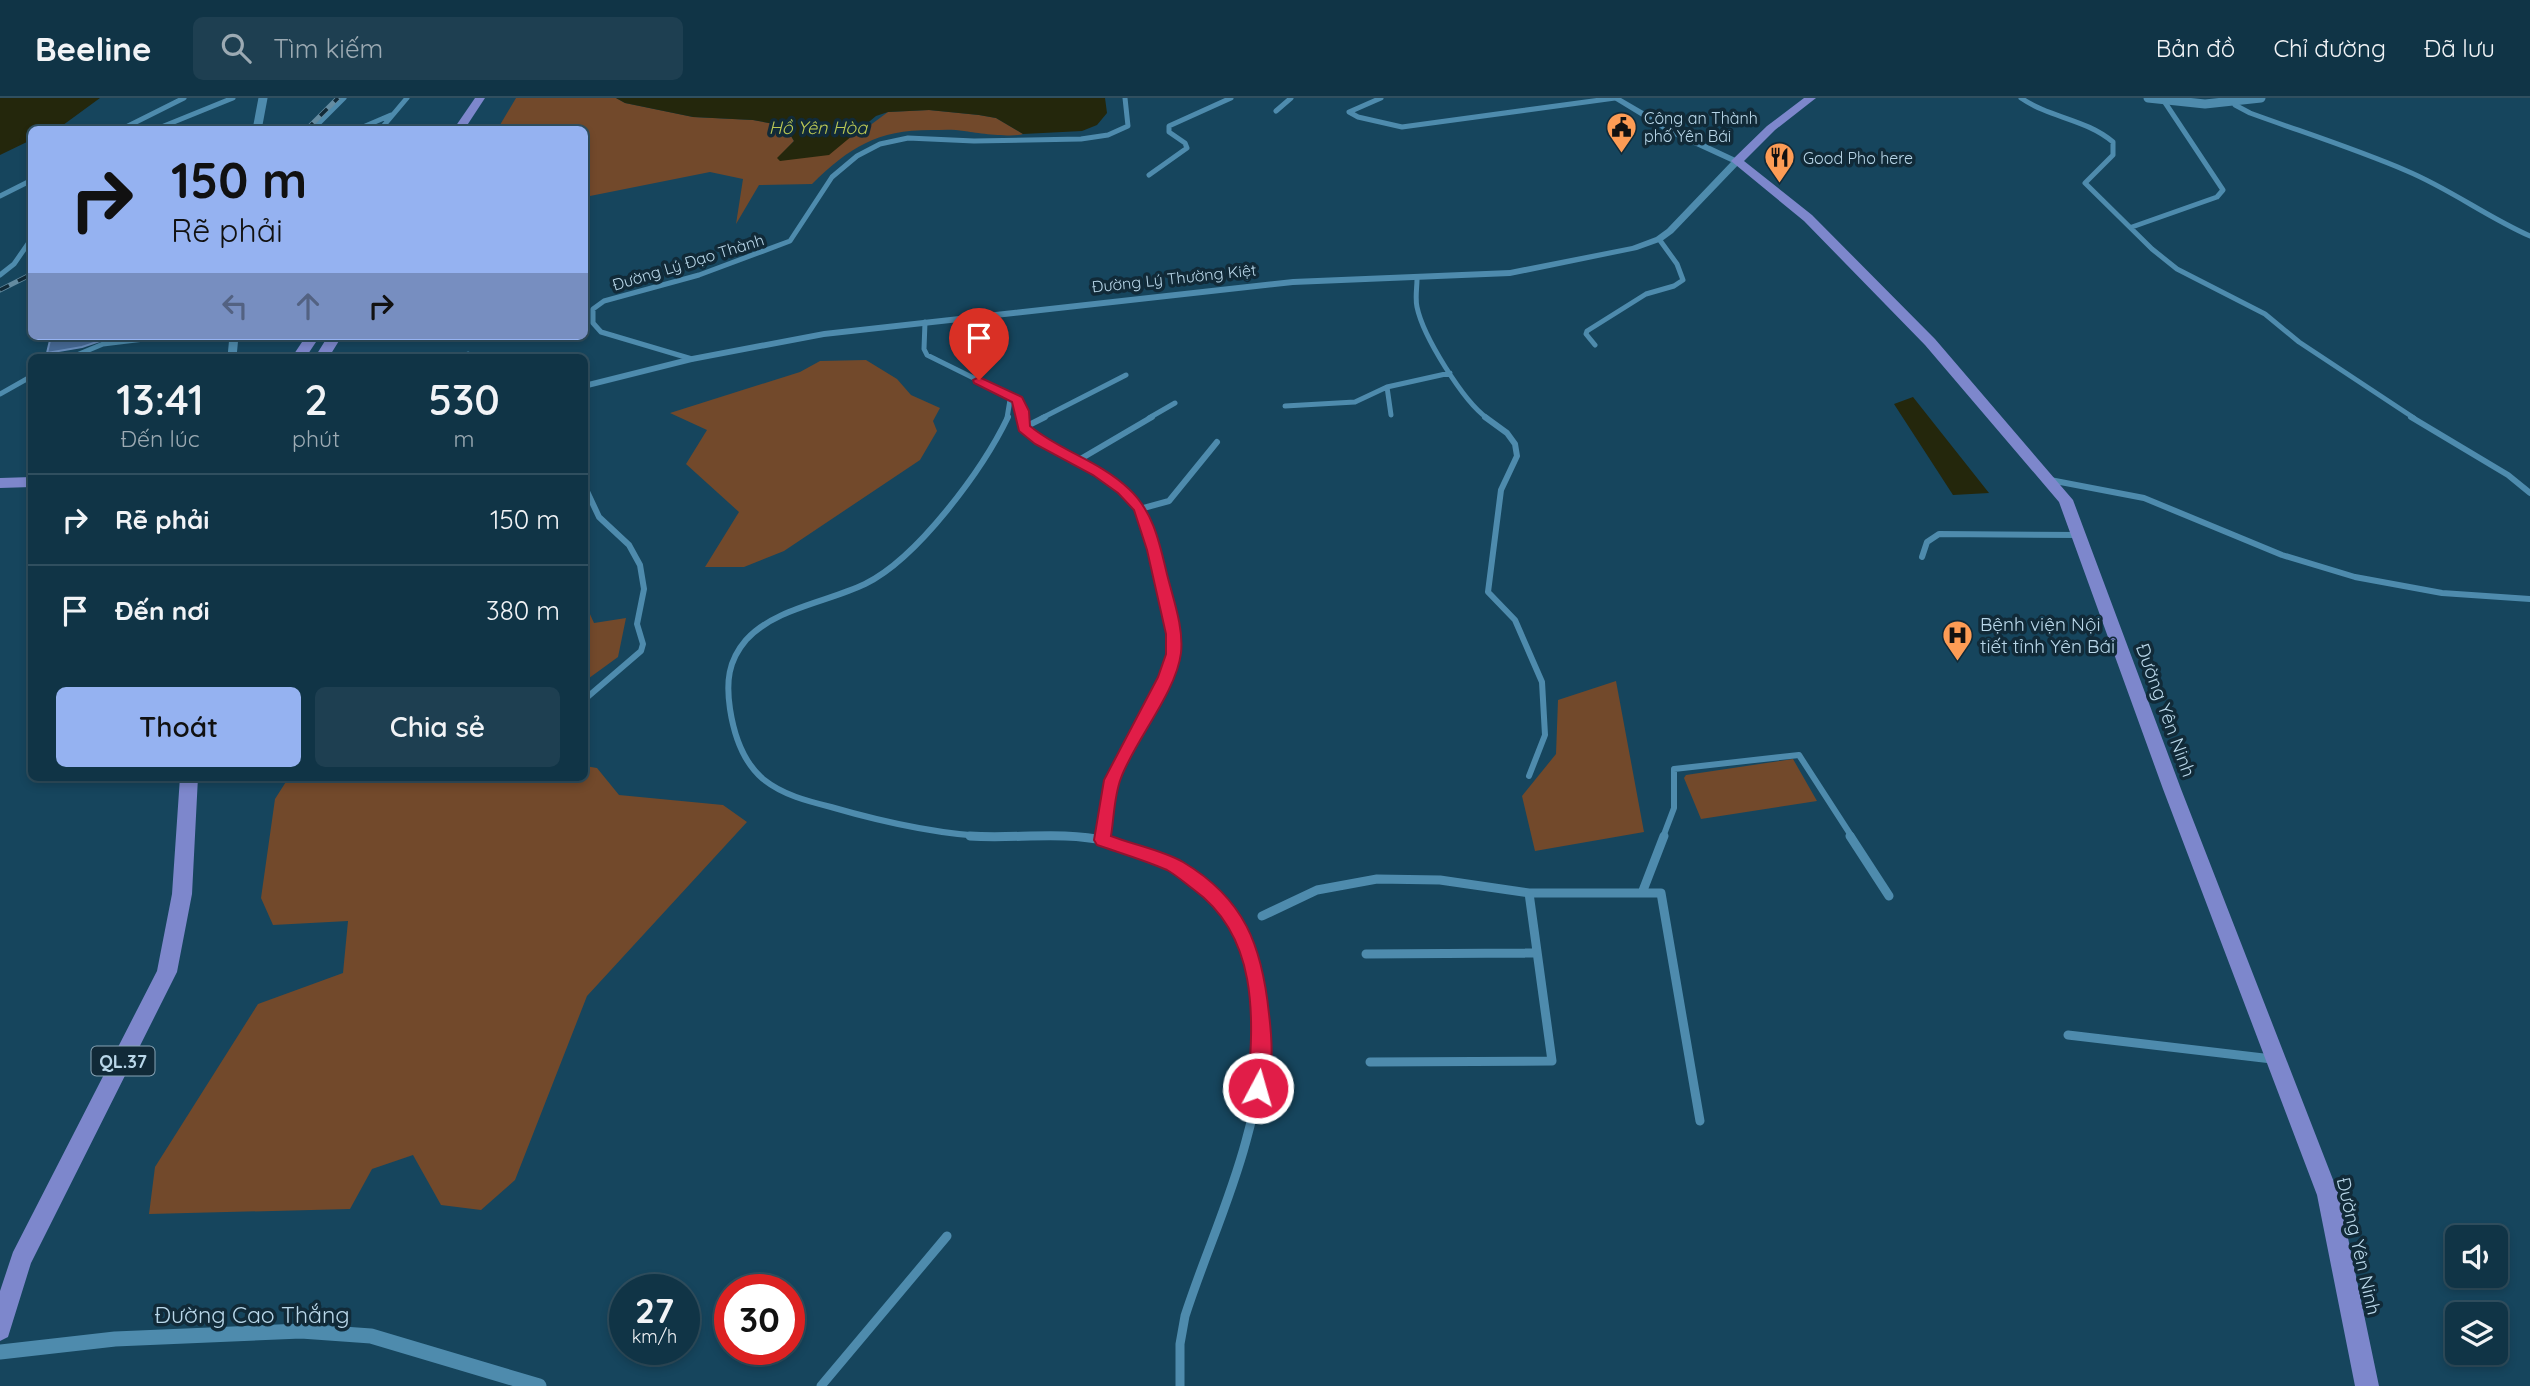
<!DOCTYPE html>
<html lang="vi">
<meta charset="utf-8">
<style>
body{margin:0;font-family:Quicksand,sans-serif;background:#1e3f51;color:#f1f3f6;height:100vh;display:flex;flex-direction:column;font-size:26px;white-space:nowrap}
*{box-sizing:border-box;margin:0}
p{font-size:23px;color:#9caab3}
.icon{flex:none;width:38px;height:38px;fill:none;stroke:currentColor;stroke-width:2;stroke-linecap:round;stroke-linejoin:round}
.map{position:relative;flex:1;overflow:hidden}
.sheet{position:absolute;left:28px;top:256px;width:560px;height:427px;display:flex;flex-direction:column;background:#103446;border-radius:10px;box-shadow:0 4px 10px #0003,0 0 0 2px #304f5f}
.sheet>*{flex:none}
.guide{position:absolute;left:28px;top:28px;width:560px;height:214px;border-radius:10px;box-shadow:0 4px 10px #0003,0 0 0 2px #304f5f;background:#95b2f1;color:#111;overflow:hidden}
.controls{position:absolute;left:2445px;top:1127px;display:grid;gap:14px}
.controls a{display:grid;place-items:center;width:63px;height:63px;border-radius:10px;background:#103446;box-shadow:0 4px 10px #0003,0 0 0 2px #304f5f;font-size:35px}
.speed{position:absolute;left:609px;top:1176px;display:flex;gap:14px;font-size:35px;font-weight:700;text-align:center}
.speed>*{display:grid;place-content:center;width:91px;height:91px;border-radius:50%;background:#103446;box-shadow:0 4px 10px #0003,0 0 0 2px #304f5f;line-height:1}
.speed small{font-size:18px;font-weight:400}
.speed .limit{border:10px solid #d22;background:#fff;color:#111}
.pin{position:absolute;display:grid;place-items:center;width:60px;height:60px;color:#fff;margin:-72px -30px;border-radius:50% 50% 50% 0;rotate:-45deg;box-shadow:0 0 7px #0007}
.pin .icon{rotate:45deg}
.me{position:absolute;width:77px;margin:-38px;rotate:6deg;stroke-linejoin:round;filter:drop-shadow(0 0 5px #0008)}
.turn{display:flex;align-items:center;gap:24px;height:147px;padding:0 28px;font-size:32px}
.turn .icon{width:91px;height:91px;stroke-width:2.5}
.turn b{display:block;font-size:49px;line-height:60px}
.lanes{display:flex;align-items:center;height:66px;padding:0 28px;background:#0003;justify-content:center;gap:35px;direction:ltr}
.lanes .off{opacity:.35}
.eta{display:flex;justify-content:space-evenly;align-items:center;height:119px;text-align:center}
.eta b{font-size:42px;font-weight:600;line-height:49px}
.cta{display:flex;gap:14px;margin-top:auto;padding:14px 28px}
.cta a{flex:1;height:80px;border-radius:10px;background:#95b2f1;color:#111;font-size:28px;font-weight:600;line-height:80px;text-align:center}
.cta a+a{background:#1e3f51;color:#f1f3f6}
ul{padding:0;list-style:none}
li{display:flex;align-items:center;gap:21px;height:91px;padding:0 28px;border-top:2px solid #304f5f}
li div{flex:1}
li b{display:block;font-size:26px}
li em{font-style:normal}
header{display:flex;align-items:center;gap:42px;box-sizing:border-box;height:98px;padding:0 35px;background:#103446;border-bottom:2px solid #304f5f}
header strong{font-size:33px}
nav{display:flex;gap:38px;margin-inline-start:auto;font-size:24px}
.search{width:490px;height:63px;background:#1e3f51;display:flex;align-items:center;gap:18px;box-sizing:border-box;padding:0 24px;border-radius:10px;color:#9caab3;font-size:26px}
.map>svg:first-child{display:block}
.green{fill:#72492b}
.water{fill:#24270c}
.building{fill:#476a96;stroke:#698dbb;stroke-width:2}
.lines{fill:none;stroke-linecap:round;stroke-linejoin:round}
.minor-far2{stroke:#4e8bad;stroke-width:5}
.minor-far1{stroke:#4e8bad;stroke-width:6}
.minor{stroke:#4e8bad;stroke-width:9}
.tertiary-far1{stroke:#4e8bad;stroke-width:9}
.tertiary{stroke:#4e8bad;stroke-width:15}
.secondary{fill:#4e8bad;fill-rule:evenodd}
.primary{fill:#7d87cc;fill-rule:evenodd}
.rail-casing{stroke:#648ba0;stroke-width:5}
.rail{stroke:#112a38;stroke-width:3.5;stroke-dasharray:10;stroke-linecap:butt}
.route{fill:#e11d48;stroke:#92132f;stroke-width:2}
.labels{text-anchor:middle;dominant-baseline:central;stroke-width:7;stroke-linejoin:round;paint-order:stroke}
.far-poi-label{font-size:16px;fill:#b9d7e9;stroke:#112a38;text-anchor:start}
.far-street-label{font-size:16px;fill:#b9d7e9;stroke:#112a38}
.far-water-label{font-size:18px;font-style:italic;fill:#bbc854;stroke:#112a38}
.shield{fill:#112a38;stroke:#87a3b4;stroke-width:2}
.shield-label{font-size:18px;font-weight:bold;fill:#b9d7e9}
.poi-label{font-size:19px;fill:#b9d7e9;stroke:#112a38;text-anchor:start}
.street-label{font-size:19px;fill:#b9d7e9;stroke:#112a38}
.near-street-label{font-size:23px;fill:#b9d7e9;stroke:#112a38}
</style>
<header>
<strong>Beeline</strong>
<div class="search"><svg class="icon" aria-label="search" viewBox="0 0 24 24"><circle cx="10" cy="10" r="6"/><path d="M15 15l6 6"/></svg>Tìm kiếm</div>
<nav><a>Bản đồ</a><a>Chỉ đường</a><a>Đã lưu</a></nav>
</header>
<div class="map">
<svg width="2530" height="1288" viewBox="0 0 2530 1288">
<rect width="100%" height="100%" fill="#16455d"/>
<path class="green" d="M516,0H616L625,5L693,19L753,22L785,28L794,43L778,60L865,31L888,14L929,12L979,17L996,20L1023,36C1013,40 976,35 964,33C953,31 942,32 931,32C877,32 850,49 812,86L759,87L736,126L743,81L710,74L585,99L584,32H497Z
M866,262L897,281L911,297L940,310L933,323L937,333L920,362L784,453L744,469H705L739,414L686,366L707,332L670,315L800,274L820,263Z
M584,503L594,525L626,520L618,559L585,583Z
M1616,583L1644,734L1535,753L1522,698L1556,656L1558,602Z
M1793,661L1817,703L1701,721L1684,680L1686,677Z
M585,668L597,670L619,697L723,707L747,724L587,898L515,1082L481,1112L441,1107L413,1057L372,1071L350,1111L149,1116L155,1069L258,906L343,875L348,823L273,827L261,800L275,701L289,679H584Z"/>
<path class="water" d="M0,0H100L59,30L32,32L31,42L0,57Z
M616,0H1105L1107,15L1097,27L1082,33L1023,36L996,20L979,17L929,12L888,14L876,18L829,57L780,63L777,60L794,43L785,28L753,22L693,19L625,5Z
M1913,299L1989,395L1953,397L1894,306Z"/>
<path class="building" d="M51,238H109V240L82,249L47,255Z"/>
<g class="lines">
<path class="minor-far2" d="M1381,0L1349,14L1358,19L1402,29L1615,0
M2021,0C2050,20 2086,21 2113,44V57L2085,85L2152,151L2177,171L2265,216L2299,244L2414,320
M2235,7L2250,15C2302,34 2356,51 2407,73C2450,91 2487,119 2530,138
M1276,13L1291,0
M120,32L184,0
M154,32L233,0
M312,32L344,0
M356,32L391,17
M380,32L407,0
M1149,77L1187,50L1185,45L1169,34V28L1231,0
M0,98L32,82
M2132,129L2217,99L2223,92L2164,3
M0,177L14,166L32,140
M1417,181C1417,190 1415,200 1417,209C1423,238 1463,303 1487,320
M925,224L924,251L927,257L1006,296L1010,302L1007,320
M1595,247L1586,236L1587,233L1646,196L1674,188L1683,182L1677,166L1659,141
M72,259L103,246L169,238
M460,259L468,256
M692,261L601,234L593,225V211L604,203L699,177L790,143L832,79L857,58L880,46L908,40L974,43L1081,41L1108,37L1128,28L1125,0
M1387,289L1391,317
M1005,295L1018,304L1022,320
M0,296L32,278
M1285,308L1355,304L1387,289L1450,275
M1042,320L1126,277
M1149,320L1175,305"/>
<path class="minor-far1" d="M1022,319L1023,330L1040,343L1098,374L1122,392L1140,411L1154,452L1173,536L1171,567L1112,682L1102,739
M1485,319L1507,335L1515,346L1517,358L1501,392L1488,494L1515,522L1542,584L1545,637L1529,678
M2411,319L2508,377L2530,395
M1023,330L1045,319
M1077,363L1152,319
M2050,382L2144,400L2282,457L2355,479L2442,495L2530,501
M584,387L599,419L629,447L640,467L644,491L637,526L643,546L641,553L584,602
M1140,411L1169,403L1217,344
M1922,459L1927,444L1939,436L2080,437
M997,739C940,737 886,725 831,709C807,703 783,697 763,681C742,663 734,637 730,611C726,584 728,563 746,542C775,510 828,504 865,486C918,460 983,371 1008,319
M1663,739L1674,710V671L1799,657L1852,739"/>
<path class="minor" d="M970,738C1014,741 1063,733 1107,743C1265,781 1285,904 1246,1043C1230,1103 1204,1159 1185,1218L1180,1246V1288
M1850,738L1889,798
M1102,742L1103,738
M1642,795L1664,738
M1262,818L1317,792L1377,781L1440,782L1529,795H1661L1700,1023
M1366,856L1537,855
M2068,937L2272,961
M1370,964L1552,963L1529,795
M821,1288L947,1138"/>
<path class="tertiary-far1" d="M2148,0L2205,6L2261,0
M257,32L263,0
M232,259L234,238"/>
<path class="tertiary" d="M0,1254L115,1241L301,1233L371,1238L539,1288"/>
<path class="secondary" d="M1611,0H1621L1676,32L1742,63L1673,135L1662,143L1637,152L1510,178L1293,187L824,239L692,264L584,291V285L692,258L824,233L1293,181L1510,172L1632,148L1656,139L1667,131L1731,64L1670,36Z"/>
<path class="primary" d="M475,0H485L464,32H453Z
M1804,0H1816L1775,32L1744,63L1812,117L1935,241L2073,402L2181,691L2339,1097L2379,1288H2355L2317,1097L2163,691L2059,404L1925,247L1804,123L1731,63L1767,28Z
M306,238H320L306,259H292Z
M328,238H342L329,259H315Z
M32,379V389L0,390V380Z
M180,679H198L192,796L177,874L31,1165L8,1239L0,1243V1193L13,1154L157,873L172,796Z"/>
<defs>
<path id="rail" d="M306,32L338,0
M0,192L32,176"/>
</defs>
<use href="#rail" class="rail-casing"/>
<use href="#rail" class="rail"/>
</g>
<path class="route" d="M979,279L1022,299L1029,313L1030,328C1060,353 1100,363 1129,391C1152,412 1159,442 1166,472C1172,498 1184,528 1181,555C1176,595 1135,642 1121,680C1114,698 1114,720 1111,738C1134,747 1162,752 1183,764C1245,801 1262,848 1269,916C1272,940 1274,975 1265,997L1258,999L1251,997L1248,990C1254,918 1258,838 1193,791C1185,785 1176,777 1167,772C1144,762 1120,755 1097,747L1094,742L1104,682L1158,579L1166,556V536L1147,452L1134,412L1118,395L1093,377L1035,346L1019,333L1012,304L974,285L973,282Z"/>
<defs>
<symbol id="civic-pin" viewBox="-11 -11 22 30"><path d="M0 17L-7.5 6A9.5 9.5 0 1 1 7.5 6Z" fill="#fd9c55" stroke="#112a38"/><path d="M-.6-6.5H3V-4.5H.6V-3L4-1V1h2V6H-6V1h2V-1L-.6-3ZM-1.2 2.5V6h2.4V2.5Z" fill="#111"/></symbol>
<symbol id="restaurant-pin" viewBox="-11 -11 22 30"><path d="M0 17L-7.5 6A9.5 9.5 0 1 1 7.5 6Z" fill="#fd9c55" stroke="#112a38"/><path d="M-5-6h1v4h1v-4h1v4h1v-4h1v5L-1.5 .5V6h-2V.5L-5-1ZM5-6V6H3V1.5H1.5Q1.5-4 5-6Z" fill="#111"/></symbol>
<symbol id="hospital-pin" viewBox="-11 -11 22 30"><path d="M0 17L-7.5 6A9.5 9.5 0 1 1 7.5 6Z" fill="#fd9c55" stroke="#112a38"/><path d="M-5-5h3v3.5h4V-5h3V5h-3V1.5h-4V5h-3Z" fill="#111"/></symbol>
</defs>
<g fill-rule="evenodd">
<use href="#civic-pin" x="1604" y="12" width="35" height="47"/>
<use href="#restaurant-pin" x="1762" y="42" width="35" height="47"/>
<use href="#hospital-pin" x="1940" y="520" width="35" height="47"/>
</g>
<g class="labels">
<g class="far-poi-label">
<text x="1644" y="20">Công an Thành<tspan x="1644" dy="18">phố Yên Bái</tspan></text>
<text x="1803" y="60">Good Pho here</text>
</g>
<g class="far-street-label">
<text transform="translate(688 164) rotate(-17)">Đường Lý Đạo Thành</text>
<text transform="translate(1174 180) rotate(-6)">Đường Lý Thường Kiệt</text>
</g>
<g class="far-water-label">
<text x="818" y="29">Hồ Yên Hòa</text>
</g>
<rect class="shield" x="91.5" y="948.5" width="63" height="29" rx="5"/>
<g class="shield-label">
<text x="123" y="963">QL.37</text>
</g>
<g class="poi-label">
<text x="1980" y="526">Bệnh viện Nội<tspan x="1980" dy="22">tiết tỉnh Yên Bái</tspan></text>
</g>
<g class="street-label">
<text transform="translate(2166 612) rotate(70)">Đường Yên Ninh</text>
<text transform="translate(2359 1148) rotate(77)">Đường Yên Ninh</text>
</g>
<g class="near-street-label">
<text x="252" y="1216">Đường Cao Thắng</text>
</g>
</g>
</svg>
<div class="controls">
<a><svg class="icon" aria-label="sound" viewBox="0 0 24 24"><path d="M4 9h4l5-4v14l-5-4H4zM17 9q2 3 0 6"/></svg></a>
<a><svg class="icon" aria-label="layers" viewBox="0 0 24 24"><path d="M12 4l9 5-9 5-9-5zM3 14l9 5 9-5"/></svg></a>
</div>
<div class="speed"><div>27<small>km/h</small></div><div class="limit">30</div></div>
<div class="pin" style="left:979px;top:282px;background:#d93025"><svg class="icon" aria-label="arrive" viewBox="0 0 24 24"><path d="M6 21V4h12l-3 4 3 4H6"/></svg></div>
<svg class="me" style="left:1258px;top:990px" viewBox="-20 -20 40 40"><circle r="17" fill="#e11d48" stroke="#fff" stroke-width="3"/><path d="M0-11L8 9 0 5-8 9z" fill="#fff"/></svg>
<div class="guide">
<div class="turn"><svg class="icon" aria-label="right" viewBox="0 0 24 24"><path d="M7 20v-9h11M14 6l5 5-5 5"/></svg><div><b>150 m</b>Rẽ phải</div></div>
<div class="lanes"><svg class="icon off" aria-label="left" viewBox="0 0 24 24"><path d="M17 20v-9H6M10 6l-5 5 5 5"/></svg><svg class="icon off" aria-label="ahead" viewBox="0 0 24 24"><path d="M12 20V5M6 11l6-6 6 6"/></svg><svg class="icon" aria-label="right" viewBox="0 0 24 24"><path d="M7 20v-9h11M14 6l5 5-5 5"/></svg></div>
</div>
<section class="sheet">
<div class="eta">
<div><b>13:41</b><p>Đến lúc</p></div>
<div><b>2</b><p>phút</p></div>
<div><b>530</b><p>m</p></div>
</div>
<ul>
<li><svg class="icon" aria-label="right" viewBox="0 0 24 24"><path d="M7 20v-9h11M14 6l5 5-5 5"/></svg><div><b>Rẽ phải</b></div><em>150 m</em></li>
<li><svg class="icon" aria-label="arrive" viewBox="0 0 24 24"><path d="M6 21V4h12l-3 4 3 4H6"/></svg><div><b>Đến nơi</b></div><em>380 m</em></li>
</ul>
<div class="cta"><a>Thoát</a><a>Chia sẻ</a></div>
</section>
</div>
